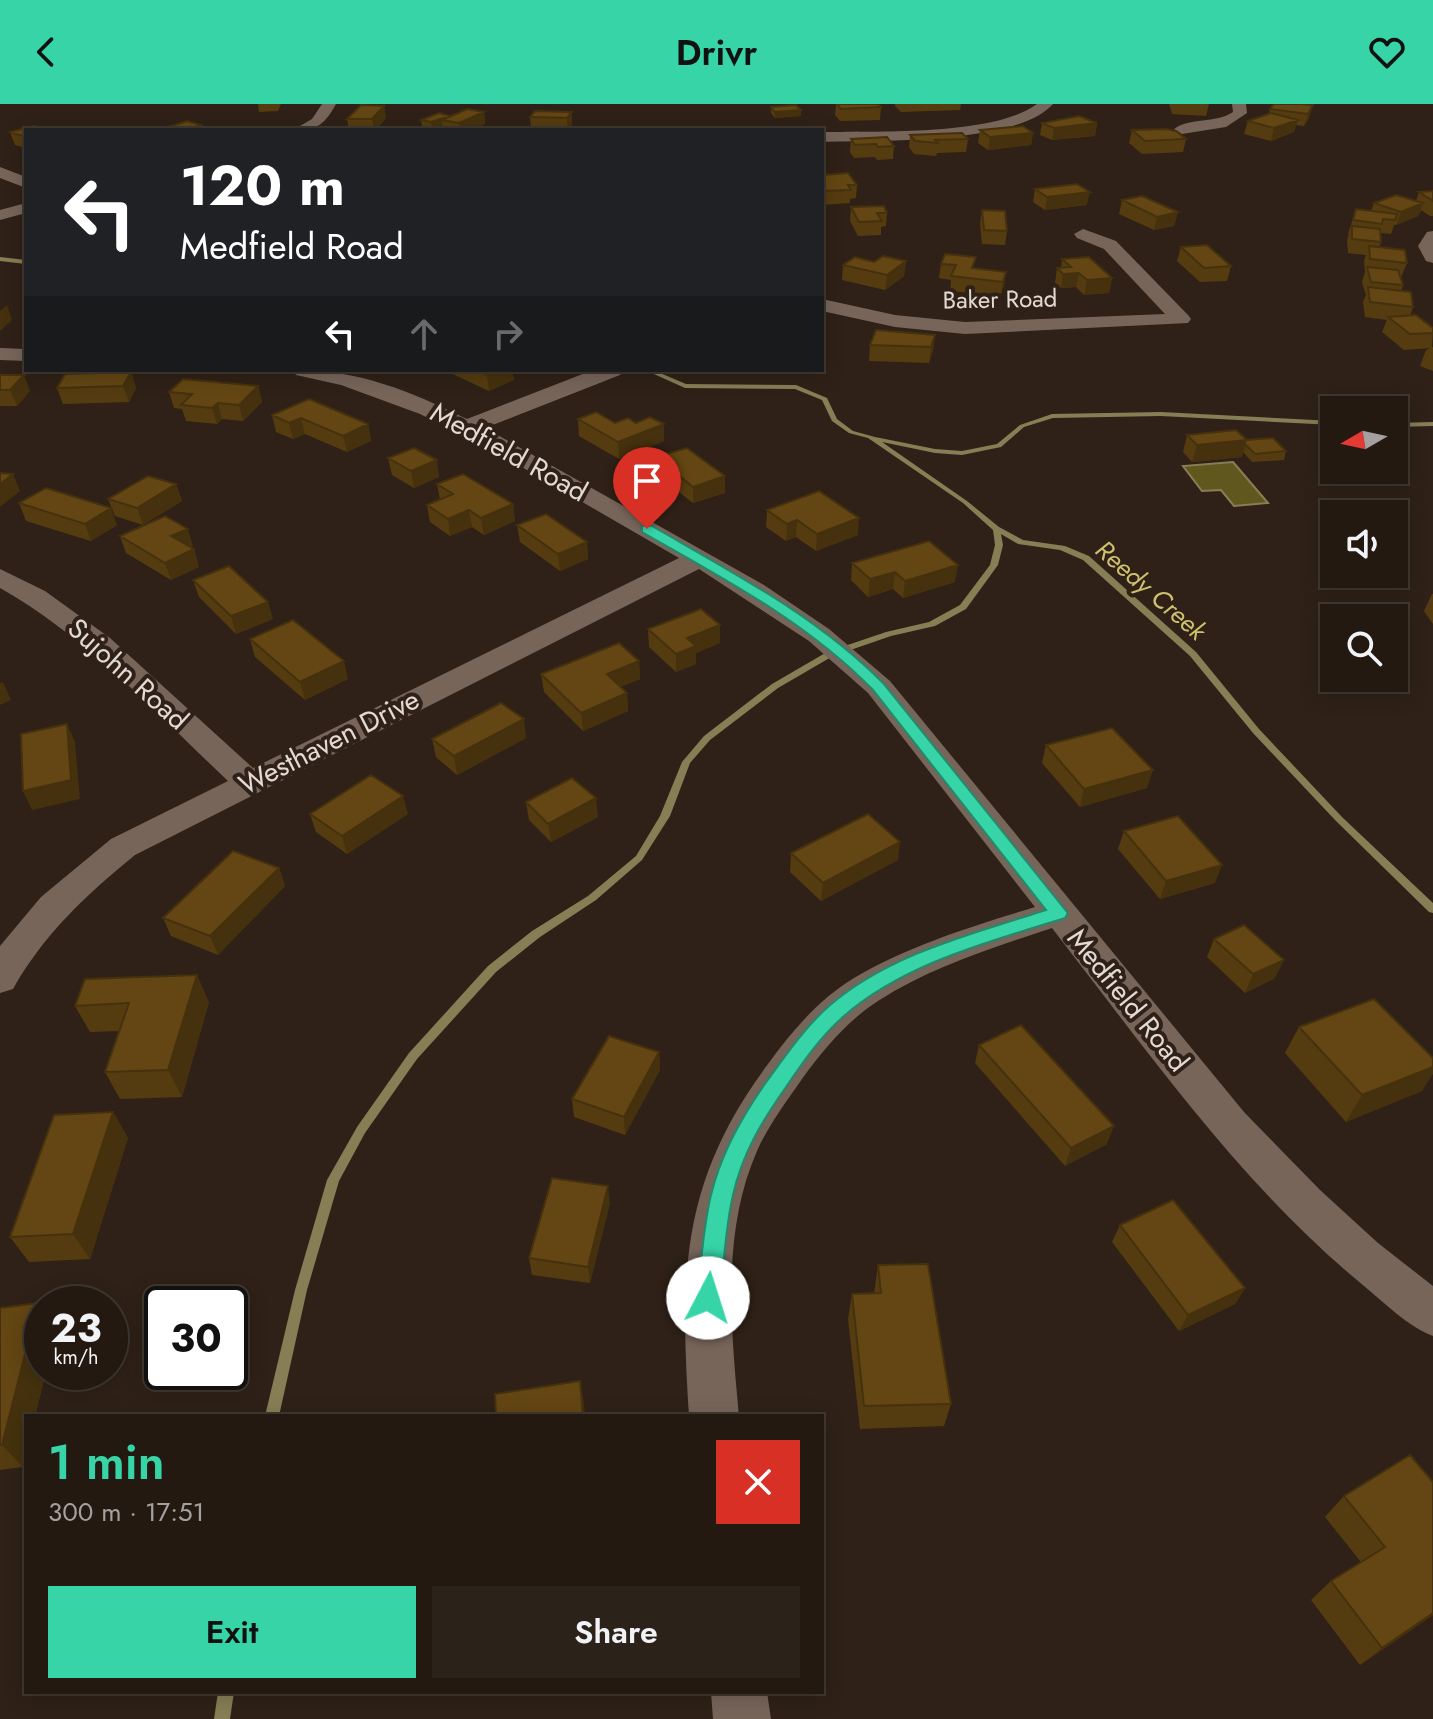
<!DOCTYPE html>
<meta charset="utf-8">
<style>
body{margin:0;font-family:Jost,sans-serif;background:#2b221a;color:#f1f3f6;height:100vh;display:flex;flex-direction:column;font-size:30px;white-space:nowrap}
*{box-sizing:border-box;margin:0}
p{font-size:26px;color:#a3a09f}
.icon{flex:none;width:44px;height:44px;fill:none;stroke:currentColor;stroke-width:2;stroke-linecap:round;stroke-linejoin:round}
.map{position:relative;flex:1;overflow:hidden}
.details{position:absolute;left:24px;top:1310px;width:800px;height:280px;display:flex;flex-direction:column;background:#231911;border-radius:0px;box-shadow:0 4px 20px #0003,0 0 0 2px #403831}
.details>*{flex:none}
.banner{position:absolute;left:24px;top:24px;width:800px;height:244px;border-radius:0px;box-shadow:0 4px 20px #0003,0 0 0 2px #403831;background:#202124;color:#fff;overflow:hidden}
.needle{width:52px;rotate:261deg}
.tools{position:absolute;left:1320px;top:292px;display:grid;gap:16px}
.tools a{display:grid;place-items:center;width:88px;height:88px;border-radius:0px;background:#231911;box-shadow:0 4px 20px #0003,0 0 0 2px #403831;font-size:40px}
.speed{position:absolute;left:24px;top:1182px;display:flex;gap:16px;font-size:40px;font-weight:700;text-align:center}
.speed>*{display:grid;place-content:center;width:104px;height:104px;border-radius:50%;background:#231911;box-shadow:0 4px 20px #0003,0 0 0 2px #403831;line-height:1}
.speed small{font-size:20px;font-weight:400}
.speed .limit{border:4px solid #111;border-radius:12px;background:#fff;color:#111}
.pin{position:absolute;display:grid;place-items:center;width:68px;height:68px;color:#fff;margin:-82px -34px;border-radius:50% 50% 50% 0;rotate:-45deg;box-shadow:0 0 8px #0007}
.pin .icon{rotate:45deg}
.me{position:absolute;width:88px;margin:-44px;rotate:5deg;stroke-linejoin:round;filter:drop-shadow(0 0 6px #0008)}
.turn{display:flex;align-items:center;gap:28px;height:168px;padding:0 24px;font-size:36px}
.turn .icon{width:104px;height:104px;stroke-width:2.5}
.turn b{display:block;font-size:56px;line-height:68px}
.lanes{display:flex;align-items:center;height:76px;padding:0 24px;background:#0003;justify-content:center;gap:40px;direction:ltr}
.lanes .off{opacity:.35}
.round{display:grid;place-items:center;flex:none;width:84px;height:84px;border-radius:0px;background:#2b221a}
.headline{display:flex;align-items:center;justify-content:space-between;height:136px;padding:0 24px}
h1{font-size:48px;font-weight:600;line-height:60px;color:#36d4a7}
.button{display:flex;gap:16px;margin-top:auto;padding:16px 24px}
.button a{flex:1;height:92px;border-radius:0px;background:#36d4a7;color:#111;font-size:32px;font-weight:600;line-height:92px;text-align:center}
.button a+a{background:#2b221a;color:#f1f3f6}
header{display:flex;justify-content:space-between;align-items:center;height:104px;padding:0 24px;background:#36d4a7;color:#111;font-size:36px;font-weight:600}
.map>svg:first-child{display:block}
.water{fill:#5f571e;stroke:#877e55;stroke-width:2}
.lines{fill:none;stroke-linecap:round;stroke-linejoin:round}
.stream{fill:#877e55;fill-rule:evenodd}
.street{fill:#77655a;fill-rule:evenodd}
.wall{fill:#553c10}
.shaded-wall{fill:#45310d}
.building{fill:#634613;stroke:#45310d;stroke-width:2}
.route{fill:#36d4a7;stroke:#238a6d;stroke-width:2}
.labels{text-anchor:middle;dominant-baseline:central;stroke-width:8;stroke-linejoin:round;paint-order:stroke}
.far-street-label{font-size:24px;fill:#e4dad4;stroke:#2f2117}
.far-water-label{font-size:26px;font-style:italic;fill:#cec16e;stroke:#2f2117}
.street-label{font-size:28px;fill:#e4dad4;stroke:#2f2117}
</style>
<header><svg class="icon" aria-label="back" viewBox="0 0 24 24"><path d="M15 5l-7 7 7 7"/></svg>Drivr<svg class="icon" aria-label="heart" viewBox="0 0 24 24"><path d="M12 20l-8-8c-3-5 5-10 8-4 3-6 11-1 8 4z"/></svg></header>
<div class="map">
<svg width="1433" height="1615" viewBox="0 0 1433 1615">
<rect width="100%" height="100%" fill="#2f2117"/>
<path class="water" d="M1233,358L1268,399L1234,402L1221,386L1202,387L1183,362Z"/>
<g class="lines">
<path class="stream" d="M0,153L26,156V160L0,157Z
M645,266H653L686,280L796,281L827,294L837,315L853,327L875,333L935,345L962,347L997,340L1020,321L1052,310L1161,308L1334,317V321L1161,312L1053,314L1024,323L1001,343L962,351L935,349L882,338L967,397L999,423L1023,436L1065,442L1089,452L1196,548L1259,625L1342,713L1433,799V809L1429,808L1336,717L1253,629L1190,552L1083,456L1060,446L1018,440L1001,430L1003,441L998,461L966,505L935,522L891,532L833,552L778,584L710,636L690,659L670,712L642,756L596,796L540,833L496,868L417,955L365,1029L339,1077L307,1186L279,1312H265L295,1186L327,1076L357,1023L409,949L488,862L532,827L588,792L636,752L660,712L682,658L704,632L772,580L827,548L886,528L929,518L960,501L990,461L995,441L993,426L963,399L868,334L849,329L832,317L822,296L795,285L685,284Z
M1433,318V322L1394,323V319Z
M218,1588H234L230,1615H214Z"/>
<path class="street" d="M322,0H336C324,21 318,26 293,26L312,15Z
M1037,0H1053C1017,41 876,36 822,38V28C876,27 994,32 1037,0Z
M1232,0H1246L1247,9L1226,23L1182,30L1174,25C1190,13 1215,20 1233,8Z
M0,63L26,73V84L0,74Z
M26,99V109L0,116V106Z
M1083,125L1116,137L1188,211L1191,215L1188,219L965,230L895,223L822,207V195L895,211L965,218L1165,210L1104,145L1077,134L1074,130Z
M1433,127V159L1426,157L1418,142L1427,128Z
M0,244L26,245V257L0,256Z
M293,266C360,266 407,286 467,315L593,266H623L620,271L485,324L764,481L829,525L890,577L1244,1008L1320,1086L1378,1139L1433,1182V1232C1407,1222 1386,1200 1364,1182C1241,1081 1149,949 1052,824C992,844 931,863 878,897C847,917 823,946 802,975C786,998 768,1022 757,1047C721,1129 731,1225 739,1312H689C680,1170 680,1078 768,960C792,927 819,895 854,874C910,841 973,822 1035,803L868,589L809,537L699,465L135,751C86,791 44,830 13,885L0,889V842L41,793L111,735L228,677C155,608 88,534 0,484V465L45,487L110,534L253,664L679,454L496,348L420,310L341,281L296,271Z
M711,1588H767L771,1615H713Z"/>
</g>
<path class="wall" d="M258,0H281L278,7L259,8Z
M836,0L881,3L880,16L840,17L835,11Z
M895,0H961L960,6L901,8L895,2Z
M1169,0H1209L1206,12L1172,10Z
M1313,1L1309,14L1304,22L1296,21L1294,28L1271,37L1244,30L1248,17L1269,10L1270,5Z
M384,2L386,14L376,26H349L347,15Z
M771,3L801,6V12L775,14L771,9Z
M484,8L485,20L472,26H443L442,21L432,24L422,22L421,16Z
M572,8V20L569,26L531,25L530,13Z
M1042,19H1097L1095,32L1052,36L1040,31Z
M26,26V44L15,41L10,28Z
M980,26L1033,29L1031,41L988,46L978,39Z
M1132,26L1186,35L1183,48L1142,50L1129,39Z
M910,31L968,35L966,48L937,49L936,52L914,50L909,43Z
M851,35L894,42L893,55L877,56L875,53L854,54L850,48Z
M822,71L857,81L856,94L850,95V99L822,101Z
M1035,85L1087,101L1045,106L1033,98Z
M1433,87V112H1430L1421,106L1418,112L1396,121H1394L1391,130L1381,129V138L1379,143L1407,159L1401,173L1403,181L1401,187L1413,203L1410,212L1433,224L1432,244L1404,246L1382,228L1387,216L1365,213L1363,198L1366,191L1362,178L1365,168L1364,157L1366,151L1348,149L1347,136L1349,130H1348L1356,105L1371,107L1374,99L1416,97L1419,88Z
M1122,96L1178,108L1174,122L1154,126L1119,110Z
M851,103L887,109L886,122L881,123V131L858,132L850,117Z
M982,106L1007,127L1005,141L982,140L980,120Z
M1181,143L1231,162L1227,177L1200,178L1177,157Z
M1062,155L1112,174L1109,189L1084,191L1076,183L1061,184L1055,179L1057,164H1061Z
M906,157L904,172L885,186L842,176L843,161L874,158Z
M941,160L1006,168L1004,182L1000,192L950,187L951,176L939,174Z
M935,231L933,246L929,259L869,257L870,241Z
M1433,243V267L1420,262L1426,246Z
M444,266H512L514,276L489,287Z
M131,268L136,284L129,298L63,300L57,284Z
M0,271L30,287L17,302H0Z
M258,282L262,298L243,317L222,315L217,320L186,317L182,305L174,304L169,288Z
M272,311L368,320L371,337L347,348L305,330L293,335L276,328Z
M578,315L615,319L664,320V337L619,355L579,332Z
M1187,331L1246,336L1286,347L1284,356L1252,358L1243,348L1242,353L1192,358L1183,348Z
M656,353L725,389L693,399L656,370Z
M388,354L439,373L414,384L392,371Z
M176,380L182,397L143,421L115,412L108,395Z
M437,380L513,400L515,417L484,431L472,423L450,432L430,418L427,401L440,396Z
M19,399L117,421L91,437L26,417Z
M767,406L858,431L816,447L796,433L786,437L766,423Z
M517,421L587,438L588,455L560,467L520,438Z
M120,432L193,442L190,443L194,445L199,463L171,476L126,449Z
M852,459L955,478L903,494L893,485L868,493L851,476Z
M193,476L273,515L236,530L199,493Z
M1432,490H1433V520L1424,507Z
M648,525L720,539L696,549V560L676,568L649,543Z
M250,535L348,575L305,596L255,553Z
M639,557L640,575L620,583L627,589L628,607L583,627L544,588L541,570Z
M526,634L457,671L436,653L432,635Z
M1046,641L1147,684L1080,703L1042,659Z
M526,698L598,713L551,738L529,716Z
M310,710H408L347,750L316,728Z
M1124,727L1215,779L1160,795L1118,745Z
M791,749L898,756L821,797L790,768Z
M279,764L285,782L218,851L171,832L163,814Z
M1214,835L1275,874L1245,889L1207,853Z
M85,875L209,898L182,993L120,995L105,968L119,927L90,928L75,902Z
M1299,923L1422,987L1346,1018L1285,949Z
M979,941L1107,1040L1065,1062L975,959Z
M659,948L660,966L625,1031L574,1013L572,995Z
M113,1008L128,1034L90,1155L29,1158L10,1133Z
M610,1099L590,1179L532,1171L529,1154Z
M1120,1121L1245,1184L1235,1200L1179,1227L1112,1138Z
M878,1161L951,1300L944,1322L860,1325L848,1215L852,1190H874Z
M0,1204L42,1268H46L35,1312H26V1351L23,1363L0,1366Z
M1433,1378V1511L1360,1561L1311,1496L1331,1477L1361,1458L1325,1413L1344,1392Z"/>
<path class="shaded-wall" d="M1313,1L1309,14L1304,22L1308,10Z
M384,2L386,14L376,26H374L372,15Z
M801,6V12L775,14V8Z
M484,8L485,20L472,26H460L459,19Z
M572,8V20L568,26L567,14Z
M450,12L442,16V21L432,24L431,18Z
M1298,16L1294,28L1271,37L1274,24Z
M1097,19L1095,32L1052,36L1054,24Z
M201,21L203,26H186Z
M1033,29L1031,41L988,46L990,33Z
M1090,88L1087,101L1045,106L1047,93Z
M1423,99L1418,112L1396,121L1401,108Z
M1178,108L1174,122L1154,126L1157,113Z
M906,157L904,172L885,186L887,171Z
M1006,168L1004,182L1000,192L1003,178Z
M1079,169L1076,183L1061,184L1063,170Z
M1112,174L1109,189L1084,191L1087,176Z
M7,201L12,216L0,227V207Z
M935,231L933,246L929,259L931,243Z
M499,266H512L514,276L489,287L487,271Z
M131,268L136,284L129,298L123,282Z
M24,271L30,287L17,302L10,286Z
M258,282L262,298L243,317L239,301Z
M218,299L222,315L217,320L212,304Z
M301,314L305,330L293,335L289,319Z
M368,320L371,337L347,348L343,332Z
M664,320V337L619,355L618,338Z
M1247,336L1242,353L1192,358L1197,341Z
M437,356L439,373L414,384L411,367Z
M13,370L20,387L0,403V380Z
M725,372V389L693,399V383Z
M176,380L182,397L143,421L137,404Z
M513,400L515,417L484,431L481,414Z
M111,404L117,421L91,437L85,420Z
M469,406L472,423L450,432L448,415Z
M859,414L858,431L816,447L817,430Z
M797,416L796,433L786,437L787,420Z
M188,425L193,442L177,450L171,432Z
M587,438L588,455L560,467L558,450Z
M194,445L199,463L171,476L165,459Z
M958,461L955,478L903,494L905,477Z
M895,468L893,485L868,493L870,475Z
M268,498L273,515L236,530L231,512Z
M720,521V539L696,549V560L676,568V550L687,534Z
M344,557L348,575L305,596L300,578Z
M639,557L640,575L608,588L607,570Z
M3,578L11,596L0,601V579Z
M627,589L628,607L583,627L581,609Z
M524,615L526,634L457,671L454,652Z
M67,620L75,638L80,695L32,706L23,687Z
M1153,666L1147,684L1080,703L1084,685Z
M403,692L408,710L347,750L342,732Z
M596,694L598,713L551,738L548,720Z
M900,738L898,756L821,797L823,779Z
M1222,761L1215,779L1160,795L1166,777Z
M279,764L285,782L218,851L210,832Z
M1284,856L1275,874L1245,889L1253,870Z
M197,871L209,898L182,993L168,966Z
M659,948L660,966L625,1031L624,1013Z
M1433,963V970L1422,987L1346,1018L1362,991Z
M113,1008L128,1034L90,1155L73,1130Z
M1114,1022L1107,1040L1065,1062L1071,1044Z
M608,1082L610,1099L590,1179L588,1163Z
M1245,1184L1235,1200L1179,1227L1188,1211Z
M38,1199L42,1205V1268H46L35,1312H26V1351L23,1363L2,1341Z
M580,1277L584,1300L585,1312H583Z
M1433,1509V1511L1360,1561L1382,1544Z"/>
<path class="building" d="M837,0H878L881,3L841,5Z
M1274,0H1302L1313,1L1308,10L1270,5Z
M361,1L384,2L372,15H347Z
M796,1L801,6L775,8L771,3Z
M467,5L484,8L459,19L442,16Z
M535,7L572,8L567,14L530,13Z
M439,9L450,12L431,18L421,16Z
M1271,9L1298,16L1274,24L1248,17Z
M1079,12L1097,19L1054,24L1042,19Z
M187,17L201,21L186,26H158Z
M34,22L50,26H26V33L10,28Z
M1023,22L1033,29L990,33L980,26Z
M1166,25L1176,27L1186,35L1145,37L1132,26Z
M962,29L968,35L935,36L938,39L915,37L910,31Z
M887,33L894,42L878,43L876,40L855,41L851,35Z
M848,69L857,81H848L851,86L822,87V71Z
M1077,80L1090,88L1047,93L1035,85Z
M1433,87V97L1419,88Z
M1396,91L1423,99L1401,108L1374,99Z
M1142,92L1178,108L1157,113L1122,96Z
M884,102L887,109H877L882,117L859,118L851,103Z
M1356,105L1397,110L1395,116L1383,115L1382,120L1353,116Z
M982,106L1005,107L1007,127L984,126Z
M1352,122L1380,125L1381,138L1352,135Z
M1207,141L1231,162L1204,164L1181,143Z
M1369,142L1405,146L1407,159L1370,155Z
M945,150L976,153L972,164L1006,168L1003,178L951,172L956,161L941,160Z
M883,152L906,157L887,171L843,161L855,153L874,158Z
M1089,153L1112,174L1087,176L1079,169L1063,170L1057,164L1071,163L1062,155Z
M1367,163L1398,166L1403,181L1371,178Z
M1368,183L1411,188L1413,203L1370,198Z
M1416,211L1433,224V229L1410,230L1388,213Z
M876,226L935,231L931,243L870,241Z
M476,266H499L487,271Z
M131,268L123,282L57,284L65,270Z
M0,271H24L10,286H0Z
M183,275L258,282L239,301L218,299L212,304L181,301L192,290L169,288Z
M309,295L368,320L343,332L301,314L289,319L272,311Z
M596,308L615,319L628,314L636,319L650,313L664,320L618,338L578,315Z
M1236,326L1247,336L1197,341L1187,331Z
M1273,334L1286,347L1255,350L1245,340L1246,336Z
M414,344L437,356L411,367L388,354Z
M687,344L725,372L693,383L656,353Z
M0,369L13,370L0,380Z
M463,370L513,400L481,414L469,406L448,415L427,401L453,390L437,380Z
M148,372L176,380L137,404L108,395Z
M46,384L111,404L85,420L19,399Z
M819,387L859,414L817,430L797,416L787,420L767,406Z
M546,410L587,438L558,450L517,421Z
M165,412L188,425L171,432L194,445L165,459L120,432Z
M929,437L958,461L905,477L895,468L870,475L852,459Z
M229,462L268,498L231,512L193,476Z
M701,505L720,521L687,534L696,542L676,550L648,525Z
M293,516L344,557L300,578L250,535Z
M619,539L639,557L607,570L627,589L581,609L541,570Z
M501,599L524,615L454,652L432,635Z
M67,620L71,676L23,687L21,630Z
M1112,624L1153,666L1084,685L1046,641Z
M371,671L403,692L342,732L310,710Z
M572,674L596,694L548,720L526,698Z
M868,710L900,738L823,779L791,749Z
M1178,712L1222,761L1166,777L1124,727Z
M233,747L279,764L210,832L163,814Z
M1244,821L1284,856L1253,870L1214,835Z
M197,871L168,966L105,968L129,899L75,902L85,875Z
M1374,895L1433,954V963L1362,991L1299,923Z
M1021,921L1114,1022L1071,1044L979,941Z
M609,932L659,948L624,1013L572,995Z
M113,1008L73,1130L10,1133L54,1011Z
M552,1074L608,1082L588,1163L529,1154Z
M1173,1096L1245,1184L1188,1211L1120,1121Z
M928,1160L951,1300L864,1302L852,1190L881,1189L878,1161Z
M38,1199L2,1341H0V1204Z
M580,1277L583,1312H496L495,1290Z
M1410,1351L1433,1378V1509L1382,1544L1331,1477L1385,1443L1344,1392Z"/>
<path class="route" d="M642,422H652C733,469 817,512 884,580L1068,809L1065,814C989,838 905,859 844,912C821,932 803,958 786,983C762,1017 742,1050 733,1091C725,1125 724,1161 720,1194L717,1202L708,1205L700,1202L697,1194C701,1161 703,1124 711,1091C721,1049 742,1012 767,977C786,951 805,923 829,902C889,850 972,830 1046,806L873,586C807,518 724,475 642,428Z"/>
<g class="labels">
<g class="far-street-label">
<text transform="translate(1000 195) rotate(-1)">Baker Road</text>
</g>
<g class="far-water-label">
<text transform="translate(1151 486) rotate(41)">Reedy Creek</text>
</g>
<g class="street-label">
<text transform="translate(509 348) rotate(29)">Medfield Road</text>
<text transform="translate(128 570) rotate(42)">Sujohn Road</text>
<text transform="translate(329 638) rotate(-27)">Westhaven Drive</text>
<text transform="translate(1128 896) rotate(51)">Medfield Road</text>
</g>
</g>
</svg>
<div class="tools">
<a><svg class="needle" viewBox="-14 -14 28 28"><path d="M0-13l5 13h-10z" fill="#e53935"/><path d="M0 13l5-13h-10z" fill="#a3a09f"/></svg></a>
<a><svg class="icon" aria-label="sound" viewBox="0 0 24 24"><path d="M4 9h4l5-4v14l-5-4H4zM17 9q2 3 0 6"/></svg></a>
<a><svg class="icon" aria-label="search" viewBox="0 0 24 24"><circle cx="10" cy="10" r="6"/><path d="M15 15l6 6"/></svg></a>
</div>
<div class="speed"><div>23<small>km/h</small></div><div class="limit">30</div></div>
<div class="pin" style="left:647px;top:425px;background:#d93025"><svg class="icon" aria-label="arrive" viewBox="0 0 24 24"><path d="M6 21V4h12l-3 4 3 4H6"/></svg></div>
<svg class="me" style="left:708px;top:1194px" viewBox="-20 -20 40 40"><circle r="19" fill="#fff"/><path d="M0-13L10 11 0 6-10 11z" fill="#36d4a7"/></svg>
<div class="banner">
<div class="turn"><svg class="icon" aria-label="left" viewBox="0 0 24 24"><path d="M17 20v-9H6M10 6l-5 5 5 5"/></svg><div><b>120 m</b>Medfield Road</div></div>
<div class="lanes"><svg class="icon" aria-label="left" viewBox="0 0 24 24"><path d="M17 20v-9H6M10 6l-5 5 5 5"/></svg><svg class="icon off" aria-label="ahead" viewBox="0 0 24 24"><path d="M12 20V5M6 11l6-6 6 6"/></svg><svg class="icon off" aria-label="right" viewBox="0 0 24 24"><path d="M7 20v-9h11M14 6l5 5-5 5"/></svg></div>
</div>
<section class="details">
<div class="headline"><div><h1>1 min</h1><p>300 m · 17:51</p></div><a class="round" style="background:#d93025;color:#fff"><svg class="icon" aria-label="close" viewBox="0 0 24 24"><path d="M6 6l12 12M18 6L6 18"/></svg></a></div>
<div class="button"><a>Exit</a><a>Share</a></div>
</section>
</div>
